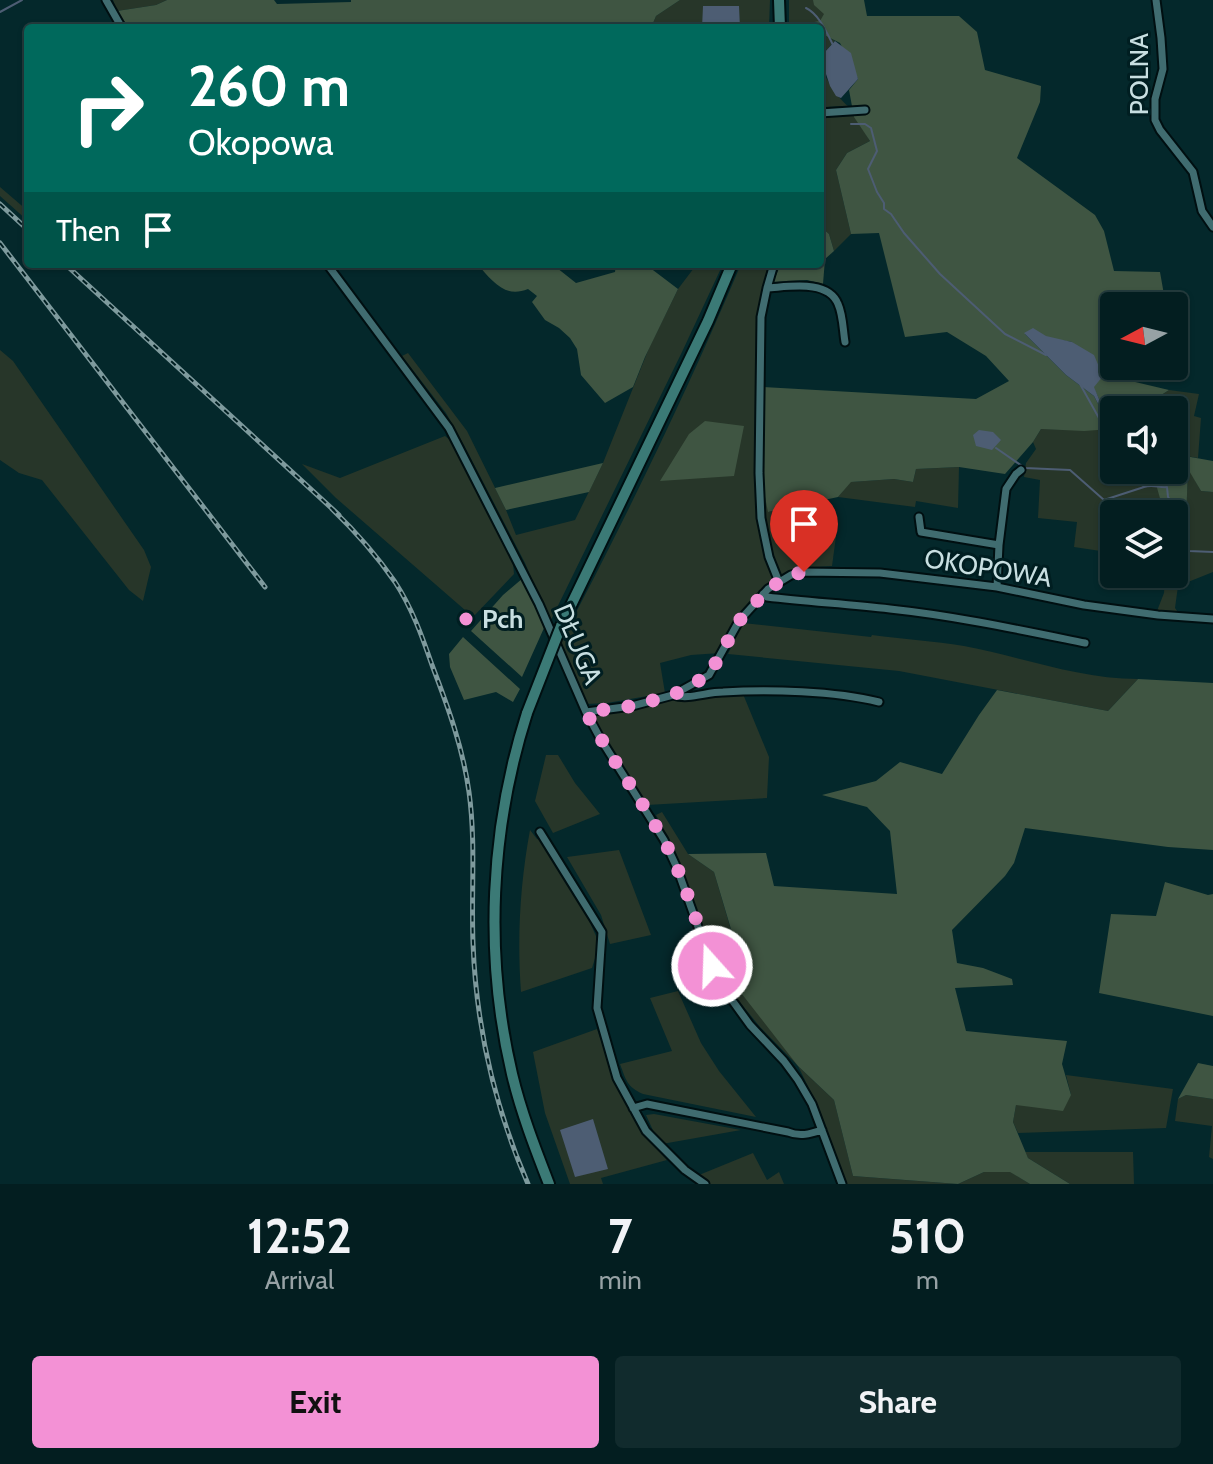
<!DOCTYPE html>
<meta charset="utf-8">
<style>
body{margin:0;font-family:Cabin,sans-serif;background:#112b2d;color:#f1f3f6;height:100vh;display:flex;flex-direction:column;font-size:30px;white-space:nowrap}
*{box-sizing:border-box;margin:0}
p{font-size:26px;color:#97a2a5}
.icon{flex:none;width:44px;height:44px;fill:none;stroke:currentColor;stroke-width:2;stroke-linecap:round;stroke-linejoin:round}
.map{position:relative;height:1184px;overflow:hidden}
.sheet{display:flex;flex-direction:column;background:#031e20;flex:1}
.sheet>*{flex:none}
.guide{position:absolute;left:24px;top:24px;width:800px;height:244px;border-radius:8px;box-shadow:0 2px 6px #0004,0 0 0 2px #243c3e;background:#00695c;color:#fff;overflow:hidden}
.needle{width:52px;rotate:263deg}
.controls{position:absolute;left:1100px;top:292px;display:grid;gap:16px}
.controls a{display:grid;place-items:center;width:88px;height:88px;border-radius:8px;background:#031e20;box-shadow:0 2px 6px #0004,0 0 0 2px #243c3e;font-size:40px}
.pin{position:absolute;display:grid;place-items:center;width:68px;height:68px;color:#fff;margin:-82px -34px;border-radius:50% 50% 50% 0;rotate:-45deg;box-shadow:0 0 8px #0007}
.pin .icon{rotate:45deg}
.me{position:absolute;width:88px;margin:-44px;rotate:340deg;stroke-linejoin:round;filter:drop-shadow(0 0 6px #0008)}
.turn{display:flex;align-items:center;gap:28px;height:168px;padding:0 32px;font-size:36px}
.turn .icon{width:104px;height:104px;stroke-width:2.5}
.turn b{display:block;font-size:56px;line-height:68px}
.then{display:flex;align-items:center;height:76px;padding:0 32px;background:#0003;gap:16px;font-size:30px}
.eta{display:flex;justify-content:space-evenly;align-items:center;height:136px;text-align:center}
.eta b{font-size:48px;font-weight:700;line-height:56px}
.cta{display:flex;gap:16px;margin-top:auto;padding:16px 32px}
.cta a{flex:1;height:92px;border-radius:8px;background:#f391d5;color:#111;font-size:32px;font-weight:700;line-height:92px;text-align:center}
.cta a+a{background:#112b2d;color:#f1f3f6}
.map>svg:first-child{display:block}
.green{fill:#273629}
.forest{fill:#3f5542}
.water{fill:#4d5d73}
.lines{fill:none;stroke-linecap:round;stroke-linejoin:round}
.stream{stroke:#4d5d73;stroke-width:2}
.street-casing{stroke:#000f11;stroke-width:11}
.secondary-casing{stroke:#000f11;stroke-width:14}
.street{stroke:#406c70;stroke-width:7}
.secondary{stroke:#3b7a76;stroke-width:10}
.rail-casing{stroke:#7e9a9d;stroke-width:5}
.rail{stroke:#001e21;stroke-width:2;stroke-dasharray:6;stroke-linecap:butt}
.secondary-bridge-casing{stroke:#000f11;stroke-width:14;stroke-linecap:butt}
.secondary-bridge{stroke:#3b7a76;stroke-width:10}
.route{stroke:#f391d5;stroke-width:14;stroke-dasharray:0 25.2}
.poi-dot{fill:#f391d5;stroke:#001e21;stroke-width:3}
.labels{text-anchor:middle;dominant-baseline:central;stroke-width:6;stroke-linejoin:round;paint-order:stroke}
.street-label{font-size:26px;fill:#c8dfe1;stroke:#001e21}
.poi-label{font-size:26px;font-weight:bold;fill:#c8dfe1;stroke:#001e21;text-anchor:start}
</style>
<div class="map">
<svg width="1213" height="1184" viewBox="0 0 1213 1184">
<rect width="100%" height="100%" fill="#04282b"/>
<path class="green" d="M113,0H167L156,5L117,11Z
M680,0H770L769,28H651L656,16Z
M789,0H840L819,28H789Z
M820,33L835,41C831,45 825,51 823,56C818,72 837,97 848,106L824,107L822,100L820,99Z
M854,113L870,141L847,153L836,170L851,234L834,251L829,234L820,226V116Z
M0,187L28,211V221L0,196Z
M697,264H723L682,352L550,622L525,563L465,447L446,413L402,356L408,353L467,431L506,510L516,535L575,520L603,463L649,348L678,289Z
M741,264H770L757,314L756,517L764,554L773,580L733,621L735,622L720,653L691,655L660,663L665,693L607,703L586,704L560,643C625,520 687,392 741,264Z
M0,350L13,361L144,550L151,567L143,601L129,590L42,480L19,473L0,460Z
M1169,390L1199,394L1194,416L1201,418L1198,458L1174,454V410H1138Z
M1041,429L1114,430V470H1152L1168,513L1170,514H1114V553L1074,547L1077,522L1038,518L1040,480L1024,477L1026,463L1036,449L1033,442Z
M445,436L451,441L504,541L513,563L514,574L473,617L336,498L302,464L340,478Z
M959,467L958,508L916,501L915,507L838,497L850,482L894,479L913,482L916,469Z
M1188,467L1201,491L1213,492V572L1178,586L1175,608L1180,615L1157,611L1164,593L1165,579L1126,576V574H1174V516L1186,520Z
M764,492L769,512L821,500L800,527L837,529L832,566L797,568L780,575C769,548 765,521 764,492Z
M743,623L871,637L872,635C903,639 934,641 964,646C1022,657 1079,679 1138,679L1108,711L899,671L728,654Z
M721,694H743L769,757L767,798L647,805L593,718L597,714L637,708L673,698L682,701Z
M546,755H558L575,783L600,814L553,833L535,801Z
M662,812L688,854L714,872L733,937L798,1066L834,1100L853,1176L958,1184L984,1172H1011L1030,1184H847L820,1111L798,1066L760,1027L734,995L715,963L675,850L656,815Z
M530,830L537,839L543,840L578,896L596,936L597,952L592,968L521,992C517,938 520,884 530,830Z
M619,850L651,935L610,944L601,915L567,857Z
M678,991L701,1043L719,1071L756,1117L643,1094C627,1087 626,1080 620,1064L672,1051L650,998Z
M597,1029C613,1077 632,1122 667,1160L601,1178L603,1184H570L545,1113L533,1052Z
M1066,1075L1173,1089L1166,1128L1018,1133L1013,1122L1016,1105L1071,1095Z
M1186,1095L1213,1099V1159L1209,1157L1212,1126L1175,1121L1178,1099Z
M654,1114L741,1130L662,1144L656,1137L646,1115Z
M1025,1152H1133L1134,1184H1070L1028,1158Z
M753,1153L767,1180L779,1172L784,1184H710L699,1175Z"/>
<path class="forest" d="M167,0H274L277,4L351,2V0H680L656,16L651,28H129L117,11L156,5Z
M813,0H864L867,16H959L977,32L985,70L1041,86L1040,102L1017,158L1095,215L1104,231L1114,271L1160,272L1166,306H1114V366H1125L1131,381L1169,390L1138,410H1121L1099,399L1072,342L1025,334L1066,375L1094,396L1111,429L1084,431L1041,429L1033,442L1005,474L959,467L916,469L913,482L894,479L851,482L838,497L768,512L764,492L763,387L976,399L1009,381L986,356L947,332L905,337L879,233L851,234L836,170L847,153L870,141L854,117L849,90L858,79L840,43L820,33V28H818L819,25L813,26L814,22L820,21L824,14L814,5Z
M820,226L829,234L834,251L825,259L823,284L807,280L773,282L781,264H820Z
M477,264H552L576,283L615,272L616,264H645L678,289L645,357L633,387L605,403L581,375L577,349L570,338L559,328L545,320L532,302L537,296L528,289C504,299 492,280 477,264Z
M705,421L744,426L734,476L660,481L689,434Z
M1174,454L1213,461V492L1201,491L1188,469L1186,521L1174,516V514L1168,513L1163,509L1152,470H1174Z
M603,463L589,492L506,510L495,488Z
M523,578L544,628L522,677L471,631L503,595Z
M463,637L520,689L513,702L496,692L464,700L450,667L449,654Z
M1138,679L1213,683V850L1168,847L1025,828L1014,863L1005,876L952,930L957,963L983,968L1012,979L1013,985L955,988L966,1031L1067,1041L1062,1064L1071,1095L1063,1111L1016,1105L1013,1122L1028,1158L1070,1184H1030L1010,1172H984L958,1184L853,1176L834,1100L798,1066L738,989L725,953L733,936L714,872L688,854L766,853L774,886L897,894L890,831L867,807L822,795L876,781L900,762L942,774L979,715L997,690L1108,711Z
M1165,882L1208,895L1213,894V1016L1099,993L1111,914L1156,916Z
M1198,1063L1213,1066V1099L1186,1095L1178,1099Z"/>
<path class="water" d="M703,6H739L740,28H702Z
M835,41L851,53L858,79L841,98L836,96L830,86L822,62L823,54Z
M1033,328L1046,336L1072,342L1094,355L1103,376L1094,387L1099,399L1121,410H1114V430L1111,429L1094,396L1066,375L1024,333Z
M979,430L993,432L1001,440L992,450L976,446L973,435Z
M593,1119L608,1169L575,1177L560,1130Z"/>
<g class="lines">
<path class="stream" d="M806,8C819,14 827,33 833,45
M0,12L22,0
M851,124H865L871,128L877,151L868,169L877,192L884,203V209L891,214L904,233L940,274L1005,334L1046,355
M1080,384L1114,445
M996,448L1025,468L1070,470L1104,500L1144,487
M1133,470L1144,487C1153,484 1159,488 1167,487L1168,497L1172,502V510L1174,514
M1174,518L1176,526L1179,527L1183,542L1189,551L1213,552"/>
<defs>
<path id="street" d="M106,0L122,28
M1156,0L1161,38L1163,69L1155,99V120L1160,130L1193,172L1202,211L1213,227
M820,113L865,110
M327,264L449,428L539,604L586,712L600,738L664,840L677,868L712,966L729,996L750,1025L784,1061L798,1080L812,1104L842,1184
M774,264L767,288L761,317L759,473L761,518L769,557L779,582
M767,288C788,287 828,279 838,304C843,315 843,330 845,342
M919,517L921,532L999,545
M997,587L999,545L1006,489L1016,474L1021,470
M763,594L767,597C808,602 849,604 890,609C956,616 1021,630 1085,643
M673,695C689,700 706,692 723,692C769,689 835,691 879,702
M586,712L632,706L673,695L709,675L739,621L768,589L791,575L804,572L880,573L997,587L1084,605L1158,615L1213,619
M540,832L602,932L597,1008L617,1078L646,1131L685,1170L705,1184
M633,1108L647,1104L788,1132C800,1137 810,1134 822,1130"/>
<path id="secondary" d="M779,0L780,28
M561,626L708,321L732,264
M527,713C490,829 484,955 512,1074C521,1112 535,1148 549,1184"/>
</defs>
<use href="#street" class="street-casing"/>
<use href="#secondary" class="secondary-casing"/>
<use href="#street" class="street"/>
<use href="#secondary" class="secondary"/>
<defs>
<path id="rail" d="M0,204L28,230
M0,243L265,587
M65,264L339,515
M332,509C355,531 377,556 395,582C412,608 422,636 432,665C448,707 463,748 469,792C476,843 471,893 473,943C476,1026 495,1108 528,1184"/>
</defs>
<use href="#rail" class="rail-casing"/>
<use href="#rail" class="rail"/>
<defs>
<path id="secondary-bridge" d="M527,713L561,626"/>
</defs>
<use href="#secondary-bridge" class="secondary-bridge-casing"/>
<use href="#secondary-bridge" class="secondary-bridge"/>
</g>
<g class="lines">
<path class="route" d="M712,966C697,925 684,876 663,839C639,795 609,756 586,712L632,706L673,695L709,675L739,621L768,589L791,575L804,572"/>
</g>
<circle class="poi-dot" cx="466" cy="619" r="8"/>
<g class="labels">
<g class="street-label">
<text transform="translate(1139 74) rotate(-90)">POLNA</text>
<text transform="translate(988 568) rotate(9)">OKOPOWA</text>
<text transform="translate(578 644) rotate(67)">DŁUGA</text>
</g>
<g class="poi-label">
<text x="482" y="619">Pch</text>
</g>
</g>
</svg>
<div class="controls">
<a><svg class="needle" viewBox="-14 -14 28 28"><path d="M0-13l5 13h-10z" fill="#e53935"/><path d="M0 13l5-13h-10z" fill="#97a2a5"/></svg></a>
<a><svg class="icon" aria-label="sound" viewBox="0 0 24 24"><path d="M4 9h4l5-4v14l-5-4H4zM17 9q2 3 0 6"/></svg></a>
<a><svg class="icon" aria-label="layers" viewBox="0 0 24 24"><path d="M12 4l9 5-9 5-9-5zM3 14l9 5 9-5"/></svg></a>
</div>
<div class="pin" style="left:804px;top:572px;background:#d93025"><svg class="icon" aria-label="arrive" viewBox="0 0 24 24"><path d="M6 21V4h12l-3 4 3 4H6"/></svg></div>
<svg class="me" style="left:712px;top:966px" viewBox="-20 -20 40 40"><circle r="17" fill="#f391d5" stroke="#fff" stroke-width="3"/><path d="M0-11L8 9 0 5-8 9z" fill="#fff"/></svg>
<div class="guide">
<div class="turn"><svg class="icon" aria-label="right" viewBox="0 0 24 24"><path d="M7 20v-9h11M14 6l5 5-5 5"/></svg><div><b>260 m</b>Okopowa</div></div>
<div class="then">Then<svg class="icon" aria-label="arrive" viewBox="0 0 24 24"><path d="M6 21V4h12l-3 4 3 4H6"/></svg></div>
</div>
</div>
<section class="sheet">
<div class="eta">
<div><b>12:52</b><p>Arrival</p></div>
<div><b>7</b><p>min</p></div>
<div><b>510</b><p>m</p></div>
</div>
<div class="cta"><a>Exit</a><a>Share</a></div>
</section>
